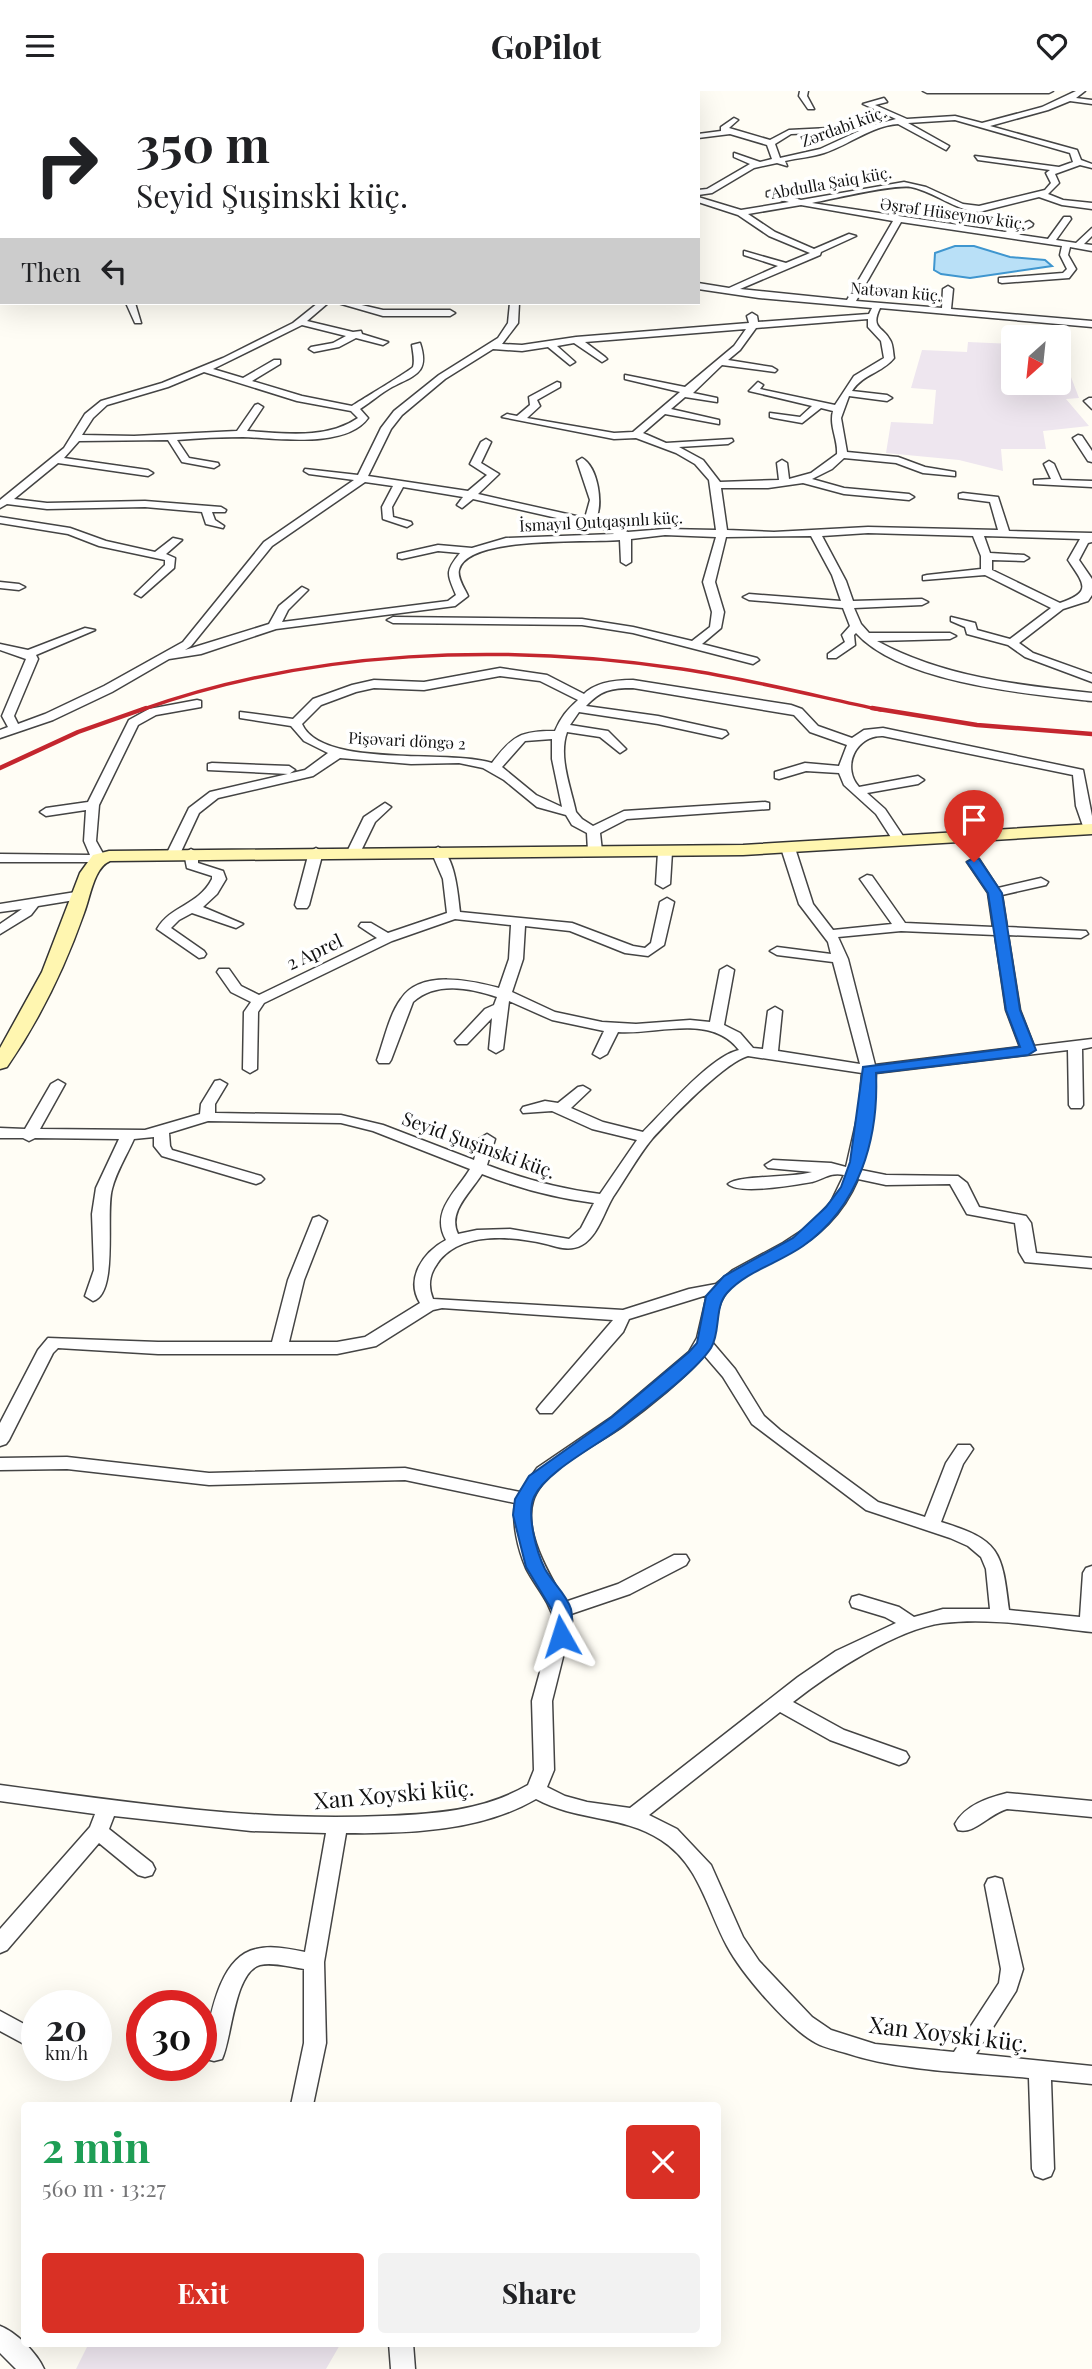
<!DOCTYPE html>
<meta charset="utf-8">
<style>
body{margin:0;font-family:"Playfair Display",serif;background:#f2f2f2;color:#202124;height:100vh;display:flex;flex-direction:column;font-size:26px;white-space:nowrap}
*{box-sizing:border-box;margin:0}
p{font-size:23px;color:#757577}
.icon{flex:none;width:38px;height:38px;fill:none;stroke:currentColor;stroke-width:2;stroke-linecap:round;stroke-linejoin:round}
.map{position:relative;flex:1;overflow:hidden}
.sheet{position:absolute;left:21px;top:2011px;width:700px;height:245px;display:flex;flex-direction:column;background:#fff;border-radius:7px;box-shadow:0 7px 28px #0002}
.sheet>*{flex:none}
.top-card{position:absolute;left:0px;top:0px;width:700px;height:214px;box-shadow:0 7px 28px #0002;background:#fff;color:#202124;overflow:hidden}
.needle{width:46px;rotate:207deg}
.controls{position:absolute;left:1001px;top:234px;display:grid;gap:14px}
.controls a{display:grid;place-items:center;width:70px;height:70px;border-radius:7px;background:#fff;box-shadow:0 7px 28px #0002;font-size:35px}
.speed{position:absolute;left:21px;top:1899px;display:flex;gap:14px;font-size:35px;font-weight:700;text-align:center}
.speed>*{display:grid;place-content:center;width:91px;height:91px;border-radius:50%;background:#fff;box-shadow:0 7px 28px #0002;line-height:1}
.speed small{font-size:18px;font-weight:400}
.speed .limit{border:10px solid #d22;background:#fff;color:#111}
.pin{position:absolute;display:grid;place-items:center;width:60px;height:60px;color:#fff;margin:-72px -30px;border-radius:50% 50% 50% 0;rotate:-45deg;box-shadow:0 0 7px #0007}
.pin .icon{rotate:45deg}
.me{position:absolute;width:77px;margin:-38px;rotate:354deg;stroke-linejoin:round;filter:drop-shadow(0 0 5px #0008)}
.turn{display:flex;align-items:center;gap:24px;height:147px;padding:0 21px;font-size:32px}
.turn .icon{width:91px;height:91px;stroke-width:2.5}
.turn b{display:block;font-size:49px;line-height:60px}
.then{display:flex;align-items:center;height:66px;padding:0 21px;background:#0003;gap:14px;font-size:26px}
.round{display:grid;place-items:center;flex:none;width:74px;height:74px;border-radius:7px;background:#f2f2f2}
.overview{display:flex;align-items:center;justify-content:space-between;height:119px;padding:0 21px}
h1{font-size:42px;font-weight:700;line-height:52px;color:#1e9e55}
.primary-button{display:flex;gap:14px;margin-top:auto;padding:14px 21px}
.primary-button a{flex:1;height:80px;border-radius:7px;background:#d93025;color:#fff;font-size:28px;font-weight:700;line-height:80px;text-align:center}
.primary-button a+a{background:#f2f2f2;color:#202124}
header{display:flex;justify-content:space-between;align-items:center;height:91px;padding:0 21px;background:#fff;font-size:32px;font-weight:700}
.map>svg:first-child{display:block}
.industrial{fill:#eee6ef}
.water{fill:#b9e0f7;stroke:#3f96cf;stroke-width:2}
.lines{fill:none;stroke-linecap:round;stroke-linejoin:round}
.street-casing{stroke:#444;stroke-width:3}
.secondary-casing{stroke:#333;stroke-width:3}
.street{fill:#fff;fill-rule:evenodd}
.secondary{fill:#fff6b0;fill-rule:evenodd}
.rail-far1{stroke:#c4262e;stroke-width:3.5}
.rail{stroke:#c4262e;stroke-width:4.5}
.route{fill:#1a73e8;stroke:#114b97;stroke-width:2}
.labels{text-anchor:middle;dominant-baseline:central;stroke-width:7;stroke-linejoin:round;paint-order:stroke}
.far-street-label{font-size:16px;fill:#111;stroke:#fff}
.street-label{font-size:19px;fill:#111;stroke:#fff}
.near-street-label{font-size:23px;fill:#111;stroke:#fff}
</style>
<header><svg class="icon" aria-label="menu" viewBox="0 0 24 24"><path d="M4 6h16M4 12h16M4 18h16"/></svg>GoPilot<svg class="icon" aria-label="heart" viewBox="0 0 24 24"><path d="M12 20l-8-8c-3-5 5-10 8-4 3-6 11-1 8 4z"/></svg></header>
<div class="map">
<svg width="1092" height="2278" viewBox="0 0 1092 2278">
<rect width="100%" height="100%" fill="#fffdf5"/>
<path class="industrial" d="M968,251L1013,253V292H1059V272L1066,273L1079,307L1066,308L1089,335L1043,340L1046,358H1001L1003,380L959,369L886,362L891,331L933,333L936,299L911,297L922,259L967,261Z
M89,2252H341L326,2278H76Z"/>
<path class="water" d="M955,155H974L1010,166L1045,169L1052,175L970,187L941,183L934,179L935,162Z"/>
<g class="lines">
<defs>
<path id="street" d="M105,0H115L117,2H107Z
M216,0H224L225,2H217Z
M343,0H355L341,2Z
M361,0H389L392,2H363Z
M516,0H571L513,2Z
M588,0L608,2H590Z
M675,0H684L686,2H677Z
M800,0H808L807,5L814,18H808L799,5Z
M923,0H1053L1049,2H927Z
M1076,0H1085L1076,7L1092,9V13L1070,10L1048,19L990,35L1077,59L1081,69L1092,73V77L1080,74L1055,83L1059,92L1048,103L1063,109L1092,112V118L1062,114L1039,106L979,121C954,119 935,101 911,96C894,93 833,108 812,112L1005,141L1029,130L1033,133L1032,135L1015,143L1048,148L1064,126H1070L1071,128L1056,149L1076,152L1092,137V145L1084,153L1092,154V160L1070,156L1068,164L1076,178L1069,187L1002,192L999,191V187L1063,182L1067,178L1060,164L1062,155L901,131L856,210L942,217L943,198L948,195L953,198L951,218L1092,230V236L880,217C870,238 883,235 890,249C893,253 893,262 894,267C882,282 863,283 852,300L887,304L892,307L887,310L849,305L841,327L847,361L898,366L925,376L955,381V385L923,382L896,372L844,367L832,378L812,388L844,397L909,403L914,406L909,409L844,403L803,392L768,397H721L727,439L774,441L868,436L998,439L990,411L959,407V403L963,402L998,406L1009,440L1092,442V451L1088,452L1079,469L1092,488V504L1088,510L1063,518L1019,552L1033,562L1092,583V591L1025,566L1008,554L967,543L965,536L951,530V526L975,532L977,539L1010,548L1051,517L985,484L923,489V485L927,484L981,478V465L973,445L868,442L822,445L846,490L853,510L922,508L928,511L922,514L854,517L861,533L869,542H950L956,545L950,548L877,550C943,586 1018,594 1092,602V610C1027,603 901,592 856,542L854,544L855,554L836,567H828V563L845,551L842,544L850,535L843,517L749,509L743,506L749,503L841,510L832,484L811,445L726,446L715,491L724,521L721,537L702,553L757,567L759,569L753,573L633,542L582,534L393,532L387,529L393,526L582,528L633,536L692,550L710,536L712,521L703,491L716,446L665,444L631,448V471L626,474L621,471L620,449C589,452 467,444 459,479C457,487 465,498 468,505L455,515L276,538L201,563L169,568L112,601L53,629L0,647V639L8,636L2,625L26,568L0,559V553L28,559L85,537L95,539L36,564L38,568L14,625L18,633L45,623L104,595L183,551L264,451L354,389L309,383L304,380L305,378L358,384L381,337L394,320L439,284L498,247L508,232L510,212H519L518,232L502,253L522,254L576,246L749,232L747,225L752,222L757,225L758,231L869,223L872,217L759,207L698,198V192L729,197L778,175L744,164V160L786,172L810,162L769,145L738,124L698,111V106L741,119L789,111L767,105V101L770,100L801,109L904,91L926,96L963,113L979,115L1045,99L1051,92L1046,82L1050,79L978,69L975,65L1059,76L1073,71L1070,62L955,29L908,32L949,55L946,59L898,33C871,35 849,54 824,62C812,66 798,67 785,70L787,75L777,72L754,77L712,102L698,104V99L707,98L750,73L734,66V62L760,71L772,68L767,54L730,43L698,47V43L721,40V36L734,27L738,29L729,37L770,49L789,39L870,35L896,28L863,13L884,7L887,11L875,14L907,28L955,25L982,32L1042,16ZM859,40L820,58L780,67L775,53L791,43ZM801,114L893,130L847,209L740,198L820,164L821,161L856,145L849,143L814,158L775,141L748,123ZM868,228V236L881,250L884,267L854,285L835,314L760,298L763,294L758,291L749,300L812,315L800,326L770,322V326L774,327L802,332L821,317L833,320C829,335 838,348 837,363L811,382L789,388L787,372L782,369L777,372L779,389L720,391L703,369L679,356L728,353L733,350L732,348L666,352L643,342L665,323L719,333V329L671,318L685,306L717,311V307L693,302L722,274L775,281L777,279L772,276L728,269L740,259L756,237ZM746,238L734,255L685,296L625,284V288L680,301L633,341L614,342L527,327L540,315L537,309L560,296V292L557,291L529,306L530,314L517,325L507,323L502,326L614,348L636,347L676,362L695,373L709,389L716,439L665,438L628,441L595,430C604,414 598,376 582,367L577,370L590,409L585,427L478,403L499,383L481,372L491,351L486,348L481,351L470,373L487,384L468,400L368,385L391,338L402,324L445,288L493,258L522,260L548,256L570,274L575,271L557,255L574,252L602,271L607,268L605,266L585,251ZM365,391L393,395L382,416L383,428L407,436L412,433L411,431L393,426L392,416L403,396L463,406L457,414L462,417L473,408L601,437L614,443L506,447L472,457L438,454L398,463V467L402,468L438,460L460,462C445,481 447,482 456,504L448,510L282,531L288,519L308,499L302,496L279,515L269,533L185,559L191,555L272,455ZM984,445L1080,448L1068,469C1085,494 1092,501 1060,512L992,479V469L1024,470L1029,467L1024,464L990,462Z
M0,130H2V136H0Z
M0,184H2V190H0Z
M0,196H2V202H0Z
M126,212H135L141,232H135Z
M318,212H328L307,230L353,241L361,240L362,243L388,251L383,254L356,247L339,256L314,261L309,258L311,256L333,252L346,245L302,234L213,278L243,287L274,269H280V273L252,290L302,305L352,315C361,309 411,279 413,276C415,270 413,261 412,254L420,252C430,282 415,284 392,296C381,302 371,311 360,318L368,327C346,358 276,347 243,346C221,346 199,347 177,349L189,367L218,372L219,374L214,377L182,371L168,349L79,350L64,367L148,379L153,382L148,385L58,372L14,408L47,412L145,410L221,416L226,419L225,421H212L215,429L224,435L223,437L206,433L202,421L145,416L47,418L7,413L0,417V409L64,357L85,323L101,310L162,292L223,267L293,232ZM204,281L297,310L351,320L358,327C326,349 283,342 247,340L263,316L258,313L255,314L237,340L134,345L82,344L93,327L107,314L168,296Z
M338,212H353L383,219H450L455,222L450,225H383Z
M1089,307H1092V318L1084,310Z
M1078,344L1082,345L1092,360V371L1088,370L1073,347Z
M1049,370L1054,373L1061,389L1092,390V396L1034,393V389L1051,388L1044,373Z
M0,426L70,437L106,450L155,461L173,447L182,449L166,463L175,467L174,477L141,506L135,503L165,474V469L99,455L68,443L0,432Z
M0,491L19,493L25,496L19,499L0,497Z
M500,577L547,584L584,603C596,591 616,589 633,589L791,614L802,618L818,635L852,647L864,639L883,637L1083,679L1092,725V741L1084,738L1076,715L1073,684L883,645C856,644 841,676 859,696L918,685L924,689L918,693L867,702L885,718L905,748L904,751H894L876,723L844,694L839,682L806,680L779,688L775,687V681L805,672L839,675L847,654L810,641L794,624L633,597C611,597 601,599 586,615L658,625L726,640L728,643L722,647L658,633L579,621L570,634L608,640L626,658L620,662L600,646L567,641C558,666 571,697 576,721L582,728L593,735L624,720L765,711L769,712V718L627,728L600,742L602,760L595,764L588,760L587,742L572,734L566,724L537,716L504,689L483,677L459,672L411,673L340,667L313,685L218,707L199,722L179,765L174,766L167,762L189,717L210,701L305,679L328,662L304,650L291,635L240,627V621L293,628L313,608L352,594L374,589L424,591ZM500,585L540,590L578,609C567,619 561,626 555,640C521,640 513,644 492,672C449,658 322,678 302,633L321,614L356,601L374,597L424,599ZM552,648V668L562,716L536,704L502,676L525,650Z
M197,609L201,610V616L156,624L138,634L99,714L96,750L106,768L104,771H0V763L90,764L84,750L86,719L46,725L40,721L46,717L88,711L129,629L149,618Z
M212,672L289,675L295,679L289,683L208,679V673Z
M385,712L391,716L375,731L359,764H349L347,761L364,726Z
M788,753L795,757L813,813L833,839L892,833L860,788L867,784L872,785L905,832L993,836L988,802L967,771L974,767L979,768L998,797L1041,787L1048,791L1046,794L1002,804L1007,836L1086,840L1088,843L1081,847L1008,844L1020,919L1034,955L1092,948V956L1082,958L1083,1014L1081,1017H1071L1069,1014L1068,959L876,982L873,1025L861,1079L886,1084L958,1085L967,1092L979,1116L1026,1125L1031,1132L1036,1162L1092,1167V1177L1025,1171L1019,1161L1015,1132L967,1123L950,1093L886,1094L858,1088C843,1124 817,1149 781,1166C762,1176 736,1185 724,1205C715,1218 718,1236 712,1251L735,1278L764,1325L780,1339L878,1411L925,1426L946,1372L958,1354H970L973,1358L963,1373L941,1431C1000,1449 1002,1460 1009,1519L1080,1526L1083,1482L1086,1477L1092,1475V1541C1044,1536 991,1526 943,1532C896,1538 830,1582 793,1611L844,1639L906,1661L909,1666L906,1671L899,1674L830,1649L780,1621L649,1724L677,1738L711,1774L743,1846L759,1870L812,1926L831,1939L875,1953L954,1961L999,1892L1001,1878L985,1794L988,1788L995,1786L1002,1788L1023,1878L1016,1900L976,1963L1092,1975V1993L1051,1989L1054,2078L1051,2085L1043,2088L1035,2085L1032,2078L1029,1987C969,1981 904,1981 846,1962C836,1959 825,1957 816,1952C788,1937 742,1883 727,1855C707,1818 699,1773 661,1749C623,1724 576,1730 536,1708C481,1740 409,1743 346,1742L324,1871L326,1952L313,2014H291L304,1952V1878C290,1876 273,1871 260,1874C234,1881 232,1947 222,1968L214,1970L206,1968L203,1961C210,1929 218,1866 256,1858C272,1854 289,1858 305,1861L326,1742L251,1740L114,1725L109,1738L152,1772L155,1778L152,1784L145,1786L138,1784L99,1752L7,1859L0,1862V1838L90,1736L95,1723L0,1710V1694C127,1711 254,1731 383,1725C434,1723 483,1720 528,1694L534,1679L532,1610L554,1530C550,1510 535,1495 526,1477C518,1458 512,1433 515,1412L405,1389L209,1394L67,1378L0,1379V1367L67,1366L209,1382L405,1377L520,1401L537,1377L612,1326L689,1261L697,1247L707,1204L629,1228L623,1241L552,1322H540L537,1318L540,1314L613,1229L442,1217L433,1219L376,1255L337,1263H158L58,1257L53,1262L9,1349L6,1353L0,1355V1332L38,1259L48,1247L158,1251H272L288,1189L313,1127L319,1125L327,1130L304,1189L289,1251H337L365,1246L420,1212C405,1188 423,1161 446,1149C430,1121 456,1101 470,1078L373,1040L341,1032L208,1030L169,1042L170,1055L172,1059L261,1085L264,1088L261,1091L256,1093L162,1065L154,1055V1046L134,1048C127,1064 116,1081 112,1098C105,1121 119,1203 93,1210L85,1205L94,1179L92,1123L96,1097L119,1048L35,1047L29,1050L23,1047H0V1037L25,1038L51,993L58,989L65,993L40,1038L145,1039L200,1023L201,1013L215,990L220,989L227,993L215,1013V1022L341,1024L383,1034L474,1069L479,1048L487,1043L495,1048L487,1074C524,1088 560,1098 600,1103L637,1049L592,1038L552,1020L523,1022L521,1019L523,1016L545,1010L558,1012L578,996L583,995L590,999L571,1017L603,1031L643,1041C665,1019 711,965 739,959C711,922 657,944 618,941L607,963L600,967L593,963L604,940L552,929L509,910L503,958L496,962L489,958L492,927L467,953H457L455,950L485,918L494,914L497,906C470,897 436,890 413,911L391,969L389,972H379L377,969C384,950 389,924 401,908C421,878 472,890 499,897L509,868L511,834L455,828L392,850L264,912L258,921L257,978L250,982L243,978L244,921L251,911L231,901L217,881L219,878H229L241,895L259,904L377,847L359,835L361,832H371L388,842L447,822L443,788L431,760L438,756C455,763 458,804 460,821L572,832L633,855L645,857L651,852L660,811L667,807L674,811L664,854L648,865L625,862L570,840L525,835L523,868L512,901L555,921L602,931L636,933L690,929L710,931L720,879L727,875L734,879L724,934L740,942L753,957L763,958L768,920L775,916L782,920L778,960L860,973L833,871L777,864L770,860L777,856L831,863L828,851L799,813L781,757ZM901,840L995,844L1006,919L1020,956L875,974L848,868L838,846ZM748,965L862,982L859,1019L846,1076L831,1072L773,1069L765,1074L768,1077L812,1081C793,1087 738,1084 728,1093C739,1104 795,1094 812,1091C824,1088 830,1081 844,1084L831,1111L809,1135L783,1152L733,1179L716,1193L689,1198L623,1219L433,1208C428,1196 429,1184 437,1173C459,1140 512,1145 546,1153C558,1156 569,1161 582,1154C598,1145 604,1121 613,1106C626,1087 638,1065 652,1048C670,1028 725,971 748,965ZM482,1083C518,1097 555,1107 594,1112L581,1137L569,1148L510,1138L477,1139L458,1143C447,1121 471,1101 482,1083ZM704,1264L723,1286L752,1333L866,1419L950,1447L968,1455L981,1466L986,1478L990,1518H943L914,1526L899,1516L859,1504L852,1506L850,1511L852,1516L885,1526L896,1532L836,1560L798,1586L630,1717L587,1711L565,1705L547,1696L554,1679L552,1610L572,1530L571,1523L630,1503L686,1474L689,1469L686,1464H674L618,1493L565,1511C550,1485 523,1441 533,1410C542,1379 597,1354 623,1335C642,1321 692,1282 704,1264Z
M316,757L323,761L309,814L307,817H297L295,814L309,761Z
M665,757L672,761L670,793L663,797L656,793L658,761Z
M191,758L198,762V772L223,780L226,788L217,803L203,816L243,833L236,837L192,822L179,829L171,837L204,860L206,863L204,866L199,867L157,838C171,814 198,815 212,788V785L187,777L184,762Z
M82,800L89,804L87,807L38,815L31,824L0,843V833L22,818L0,821V813Z
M1007,1702L1092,1710V1726L1007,1718C989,1723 974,1744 958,1739L955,1733C965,1714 988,1707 1007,1702Z
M0,1920L37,1940V1960L0,1940Z
M0,2235C16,2241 37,2262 44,2278H16L0,2262Z
M389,2252H413L415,2278H391Z"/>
<path id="secondary" d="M1092,733V743L743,764L110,770C94,776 90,807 84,822C65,876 40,928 7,976L0,978V957L42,881L80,782L93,764L109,760L743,754Z"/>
</defs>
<use href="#street" class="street-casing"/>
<use href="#secondary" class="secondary-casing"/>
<use href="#street" class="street"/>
<use href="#secondary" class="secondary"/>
<path class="rail-far1" d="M141,619C312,558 504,552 682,578C749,588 815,605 881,619"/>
<path class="rail" d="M872,617L977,634L1092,643
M0,677L78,641L146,617"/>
</g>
<path class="route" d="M974,767L979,768L1002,802L1020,919L1036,959L1028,964L876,982C879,1048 859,1116 803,1155C779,1172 747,1180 727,1202C714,1216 721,1241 711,1257C696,1280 647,1316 624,1334C600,1353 546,1380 534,1406C526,1424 537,1462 545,1478C552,1491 567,1504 571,1518C573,1527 571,1542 567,1550H554L552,1519L526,1476L513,1424L515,1408L529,1385L612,1326L689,1261L697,1252L706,1205L724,1185L793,1147L826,1116L841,1096L850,1071L863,976L1020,956L1006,919L988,802L967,771Z"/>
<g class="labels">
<g class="far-street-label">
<text transform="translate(843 35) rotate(-20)">Zərdabi küç.</text>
<text transform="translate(831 91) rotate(-10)">Abdulla Şaiq küç.</text>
<text transform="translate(953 122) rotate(8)">Əşrəf Hüseynov küç.</text>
<text transform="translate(896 200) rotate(5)">Natəvan küç.</text>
<text transform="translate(601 430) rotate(-3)">İsmayıl Qutqaşınlı küç.</text>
<text transform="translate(407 649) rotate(3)">Pişəvari döngə 2</text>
</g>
<g class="street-label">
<text transform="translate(314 860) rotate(-25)">2 Aprel</text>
<text transform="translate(479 1053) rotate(20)">Seyid Şuşinski küç.</text>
</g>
<g class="near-street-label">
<text transform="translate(394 1702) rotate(-5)">Xan Xoyski küç.</text>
<text transform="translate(949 1942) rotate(7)">Xan Xoyski küç.</text>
</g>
</g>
</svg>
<div class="controls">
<a><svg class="needle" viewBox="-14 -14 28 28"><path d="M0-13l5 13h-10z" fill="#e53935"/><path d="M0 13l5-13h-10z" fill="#757577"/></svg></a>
</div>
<div class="speed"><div>20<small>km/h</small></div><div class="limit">30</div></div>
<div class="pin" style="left:974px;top:771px;background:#d93025"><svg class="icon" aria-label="arrive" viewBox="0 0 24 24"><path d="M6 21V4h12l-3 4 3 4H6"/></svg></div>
<svg class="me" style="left:561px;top:1545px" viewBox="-20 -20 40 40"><path d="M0-17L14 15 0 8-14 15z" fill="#1a73e8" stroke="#fff" stroke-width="4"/></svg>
<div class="top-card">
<div class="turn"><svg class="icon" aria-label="right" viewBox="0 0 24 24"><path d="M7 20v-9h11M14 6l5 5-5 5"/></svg><div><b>350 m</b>Seyid Şuşinski küç.</div></div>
<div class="then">Then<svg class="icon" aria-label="left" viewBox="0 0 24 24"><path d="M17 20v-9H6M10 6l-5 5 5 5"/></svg></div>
</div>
<section class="sheet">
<div class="overview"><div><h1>2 min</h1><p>560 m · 13:27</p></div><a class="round" style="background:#d93025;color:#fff"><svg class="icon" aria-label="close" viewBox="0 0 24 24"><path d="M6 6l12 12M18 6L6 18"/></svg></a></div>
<div class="primary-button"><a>Exit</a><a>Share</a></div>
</section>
</div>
